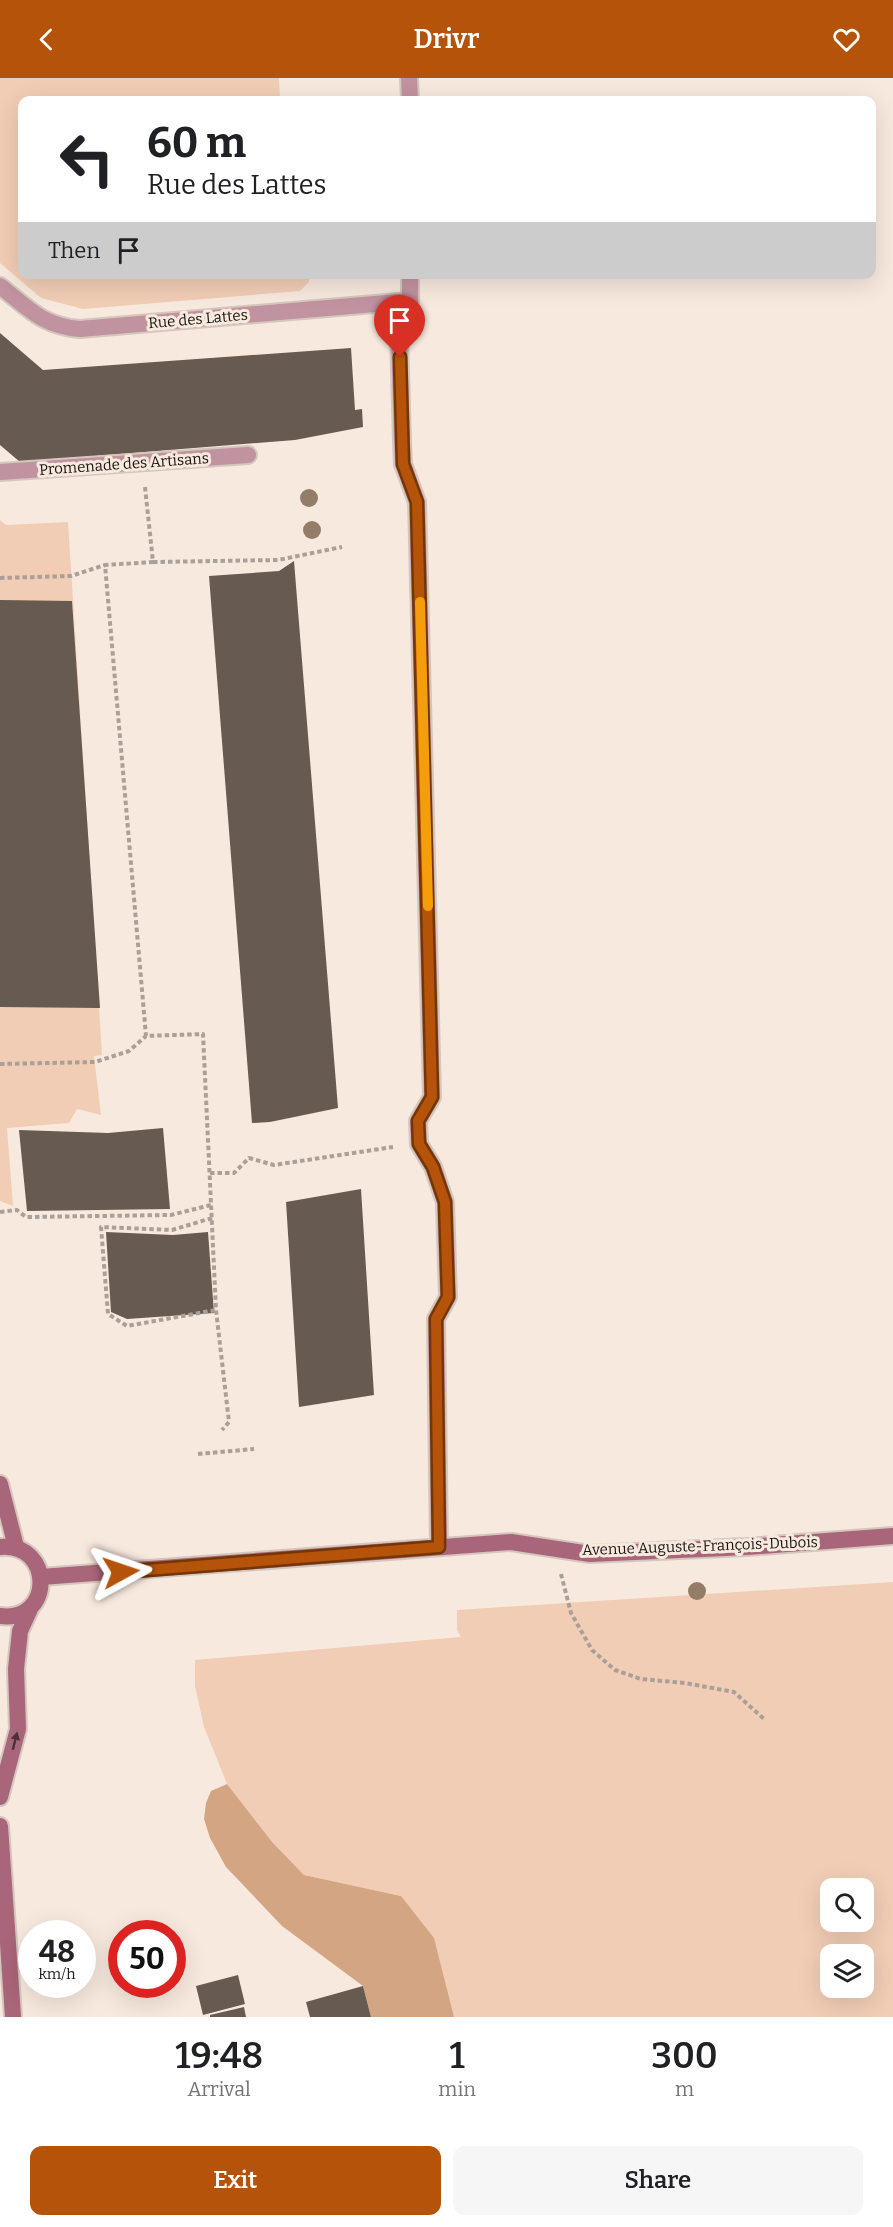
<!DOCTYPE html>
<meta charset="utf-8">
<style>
body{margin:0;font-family:Bitter,serif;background:#f6f6f6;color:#202124;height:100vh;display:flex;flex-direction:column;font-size:22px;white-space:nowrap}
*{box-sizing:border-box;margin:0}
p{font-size:20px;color:#757577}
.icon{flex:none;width:33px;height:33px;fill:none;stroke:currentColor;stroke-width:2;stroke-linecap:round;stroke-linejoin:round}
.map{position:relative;height:1939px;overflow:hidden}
.sheet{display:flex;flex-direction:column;background:#fff;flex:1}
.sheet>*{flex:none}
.hud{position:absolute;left:18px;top:18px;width:858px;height:183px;border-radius:12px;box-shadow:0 6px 24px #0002;background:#fff;color:#202124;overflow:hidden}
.buttons{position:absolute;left:820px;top:1800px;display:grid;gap:12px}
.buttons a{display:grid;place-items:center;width:54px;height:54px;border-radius:12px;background:#fff;box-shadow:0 6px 24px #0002;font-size:30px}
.speed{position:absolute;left:18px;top:1842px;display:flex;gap:12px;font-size:30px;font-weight:700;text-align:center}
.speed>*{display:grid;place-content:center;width:78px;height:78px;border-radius:50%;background:#fff;box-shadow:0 6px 24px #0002;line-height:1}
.speed small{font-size:15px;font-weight:400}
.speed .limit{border:9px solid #d22;background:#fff;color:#111}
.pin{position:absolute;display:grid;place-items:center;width:51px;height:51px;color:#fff;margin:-62px -26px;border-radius:50% 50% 50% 0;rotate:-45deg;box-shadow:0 0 6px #0007}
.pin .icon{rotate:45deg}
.me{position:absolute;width:66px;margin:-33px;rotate:85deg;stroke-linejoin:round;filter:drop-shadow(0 0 4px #0008)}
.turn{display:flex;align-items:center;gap:21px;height:126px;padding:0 30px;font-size:27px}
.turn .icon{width:78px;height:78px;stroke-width:2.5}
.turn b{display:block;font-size:42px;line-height:51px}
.then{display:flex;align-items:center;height:57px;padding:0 30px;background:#0003;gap:12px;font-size:22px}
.eta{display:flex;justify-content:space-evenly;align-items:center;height:102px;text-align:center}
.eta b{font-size:36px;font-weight:600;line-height:42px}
.button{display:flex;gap:12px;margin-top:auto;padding:12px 30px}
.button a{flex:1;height:69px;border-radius:12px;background:#b45309;color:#fff;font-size:24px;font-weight:600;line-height:69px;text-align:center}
.button a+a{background:#f6f6f6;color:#202124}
header{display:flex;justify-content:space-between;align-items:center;height:78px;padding:0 30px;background:#b45309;color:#fff;font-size:27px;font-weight:600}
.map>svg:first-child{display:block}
.green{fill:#f1cdb5;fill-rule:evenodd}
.forest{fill:#d4a583}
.building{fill:#675a51}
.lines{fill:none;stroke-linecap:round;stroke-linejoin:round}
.pedestrian-casing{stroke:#d4c7bd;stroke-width:20}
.minor-casing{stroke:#d4c7bd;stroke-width:20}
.secondary-casing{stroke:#d4c7bd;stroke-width:20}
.path{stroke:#aba097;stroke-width:4;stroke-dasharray:4.5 3;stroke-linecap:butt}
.pedestrian{stroke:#c1929f;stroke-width:16}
.minor{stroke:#c1929f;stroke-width:16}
.secondary{stroke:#a9657a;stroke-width:16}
.tree{fill:#937c68}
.oneway{fill:#4b3036}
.route-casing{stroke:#753606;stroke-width:15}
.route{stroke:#b45309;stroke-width:10}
.slow{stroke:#f59e0b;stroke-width:10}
.labels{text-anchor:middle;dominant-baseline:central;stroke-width:6;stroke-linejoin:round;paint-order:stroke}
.street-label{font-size:15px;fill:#191411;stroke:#f8e9de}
</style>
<header><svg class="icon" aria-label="back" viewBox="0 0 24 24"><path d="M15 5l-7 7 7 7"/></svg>Drivr<svg class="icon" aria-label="heart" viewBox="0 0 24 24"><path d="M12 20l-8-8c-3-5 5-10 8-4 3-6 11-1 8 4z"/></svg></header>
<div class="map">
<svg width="893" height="1939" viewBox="0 0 893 1939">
<rect width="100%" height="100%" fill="#f8e9de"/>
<path class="green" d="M0,0H279L280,22H22V196H309V204L300,213L83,231L41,220L0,185Z
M0,442L6,447L68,444L102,977L94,978L101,1037L77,1031L69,1045L7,1050L13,1128L0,1123Z
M893,1504V1939H454L448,1921L401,1818L304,1797L273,1765L227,1706L204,1649L195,1608V1582L461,1559L457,1552V1532ZM831,1810H864V1844H831ZM831,1876H864V1910H831Z"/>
<path class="forest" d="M227,1706L273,1765L304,1797L401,1818L434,1860L454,1939H371L363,1908L282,1848L226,1789L210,1760L204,1741L206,1725L211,1713Z"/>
<path class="building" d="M0,255L43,292L351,270L355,332L362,331L363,349L295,362L20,384L0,367Z
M294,483L338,1030L270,1044L252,1045L209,498L279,493Z
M0,522L72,523L100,930L0,929Z
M163,1050L170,1131L27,1133L19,1052L108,1055Z
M361,1111L374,1317L299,1329L286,1124Z
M106,1154L173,1157L208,1154L214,1235L127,1241L111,1234Z
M238,1897L245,1926L203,1937L196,1908Z
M363,1908L371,1939H310L306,1924Z
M244,1929L246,1939H210V1937Z"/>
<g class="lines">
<defs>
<path id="pedestrian" d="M0,394L248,377"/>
<path id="minor" d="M409,0L410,22
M410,196V223L399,258L402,363L403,386L417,424L432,1019L418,1043L419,1066L433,1089L445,1124L448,1219L436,1241L439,1469
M0,208C28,230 42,248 80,251L410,223"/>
<path id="secondary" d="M0,1406L16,1469
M0,1469C54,1464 54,1545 0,1538
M41,1499L511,1464L590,1476L747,1469L893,1458
M0,1719L18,1651L16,1591L20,1553L31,1529
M0,1748L13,1939"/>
</defs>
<use href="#pedestrian" class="pedestrian-casing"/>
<use href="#minor" class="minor-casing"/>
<use href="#secondary" class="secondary-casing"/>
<path class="path" d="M145,409L153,484L105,487L146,958L203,956L216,1232L229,1344L222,1352
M153,484L278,482L342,469
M0,500L71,498L105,487
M0,986L95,984L129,973L146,958
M210,1095H234L249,1080L274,1087L393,1069
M0,1134L17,1132L26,1139L171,1137L211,1127
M212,1140L172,1152L101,1149L108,1236L127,1248L216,1232
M198,1376L254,1371
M561,1496L571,1535L592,1572L615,1592L641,1601L685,1605L734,1614L764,1641"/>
<use href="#pedestrian" class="pedestrian"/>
<use href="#minor" class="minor"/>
<use href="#secondary" class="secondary"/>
</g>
<g class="tree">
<circle cx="309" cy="420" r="9"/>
<circle cx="312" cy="452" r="9"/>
<circle cx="697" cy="1513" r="9"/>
</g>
<defs><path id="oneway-solid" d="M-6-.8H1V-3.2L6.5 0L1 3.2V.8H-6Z" transform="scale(1.5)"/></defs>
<use class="oneway" href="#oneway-solid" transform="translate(15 1663) rotate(-76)"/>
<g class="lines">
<defs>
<path id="route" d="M121,1494L439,1469L436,1241L448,1219L445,1124L433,1089L419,1066L418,1043L432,1019L417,424L403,386L400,279"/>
</defs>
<use href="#route" class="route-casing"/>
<use href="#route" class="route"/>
<path class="slow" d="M420,524L428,828"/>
</g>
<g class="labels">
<g class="street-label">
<text transform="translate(198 241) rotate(-5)">Rue des Lattes</text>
<text transform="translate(124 386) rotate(-4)">Promenade des Artisans</text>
<text transform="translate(700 1468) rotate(-2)">Avenue Auguste-François-Dubois</text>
</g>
</g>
</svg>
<div class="buttons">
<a><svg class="icon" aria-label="search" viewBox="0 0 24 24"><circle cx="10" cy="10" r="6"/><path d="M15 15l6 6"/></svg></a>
<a><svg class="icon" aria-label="layers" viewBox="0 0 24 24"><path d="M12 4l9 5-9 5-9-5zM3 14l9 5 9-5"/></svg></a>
</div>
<div class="speed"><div>48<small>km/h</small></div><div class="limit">50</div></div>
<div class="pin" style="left:400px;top:279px;background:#d93025"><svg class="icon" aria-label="arrive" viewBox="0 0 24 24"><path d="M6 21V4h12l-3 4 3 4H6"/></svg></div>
<svg class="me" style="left:121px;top:1494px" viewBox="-20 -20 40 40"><path d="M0-17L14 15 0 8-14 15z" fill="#b45309" stroke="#fff" stroke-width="4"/></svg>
<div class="hud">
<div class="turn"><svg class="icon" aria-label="left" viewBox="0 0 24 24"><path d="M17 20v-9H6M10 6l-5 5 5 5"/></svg><div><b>60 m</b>Rue des Lattes</div></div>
<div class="then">Then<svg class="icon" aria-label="arrive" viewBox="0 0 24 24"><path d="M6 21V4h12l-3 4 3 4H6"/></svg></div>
</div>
</div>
<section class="sheet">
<div class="eta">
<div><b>19:48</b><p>Arrival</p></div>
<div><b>1</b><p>min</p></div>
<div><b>300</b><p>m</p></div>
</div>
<div class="button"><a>Exit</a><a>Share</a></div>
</section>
